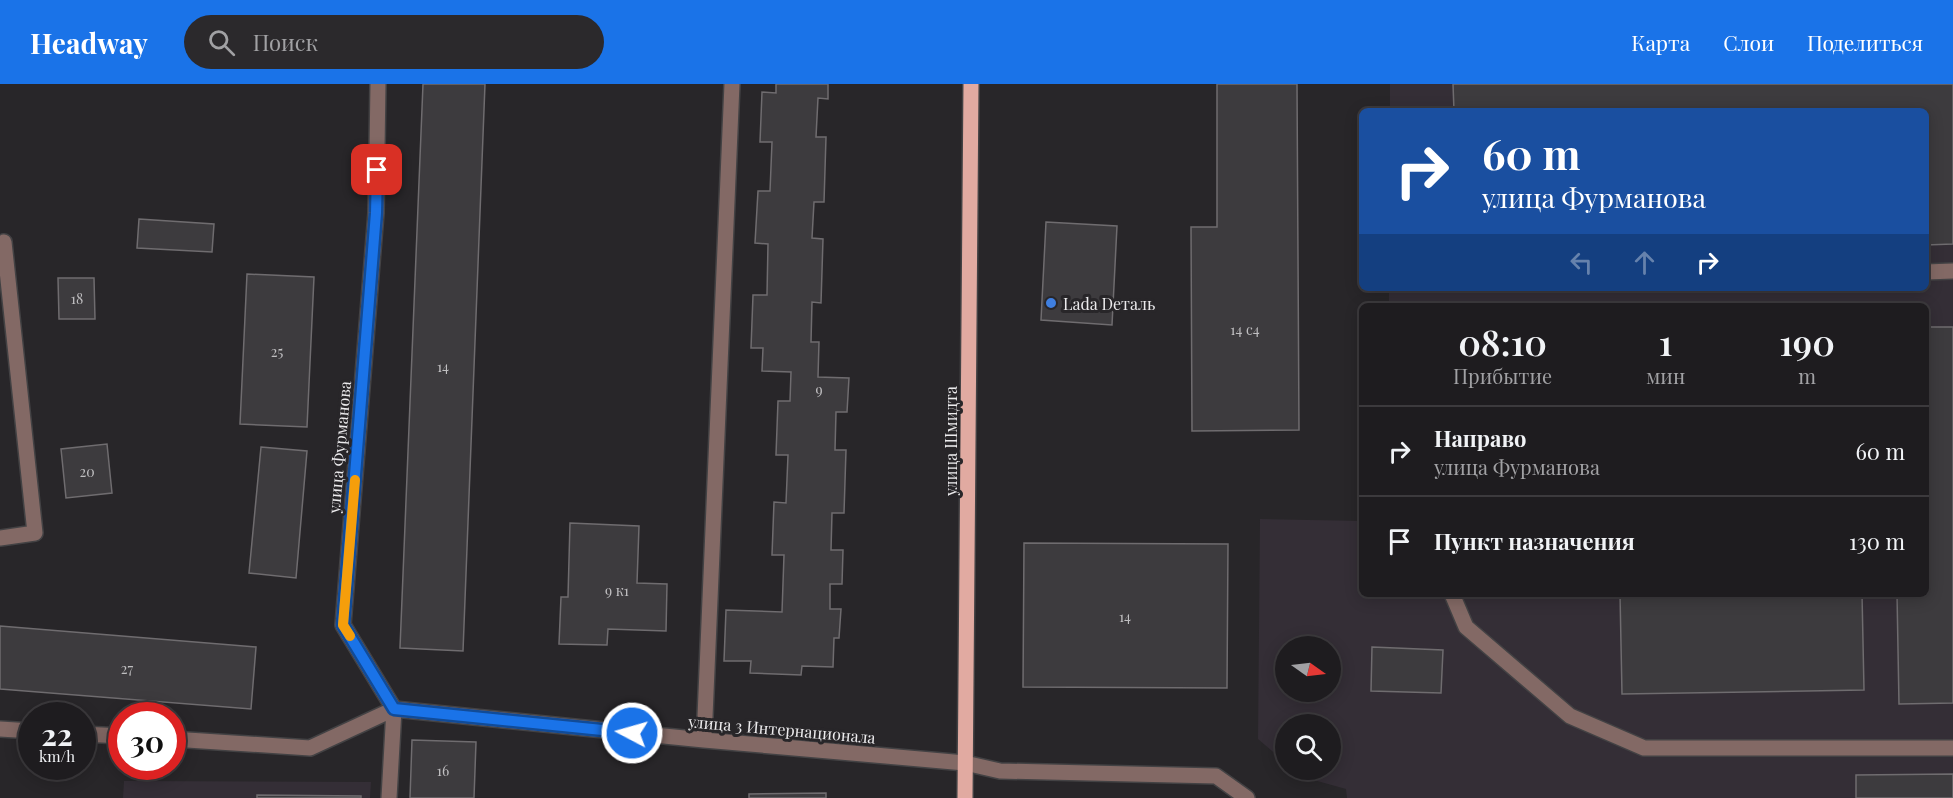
<!DOCTYPE html>
<html lang="ru">
<meta charset="utf-8">
<style>
body{margin:0;font-family:"Playfair Display",serif;background:#2b292c;color:#f1f3f6;height:100vh;display:flex;flex-direction:column;font-size:22px;white-space:nowrap}
*{box-sizing:border-box;margin:0}
p{font-size:20px;color:#a1a1a4}
.icon{flex:none;width:33px;height:33px;fill:none;stroke:currentColor;stroke-width:2;stroke-linecap:round;stroke-linejoin:round}
.map{position:relative;flex:1;overflow:hidden}
.details{position:absolute;left:1359px;top:219px;width:570px;height:294px;display:flex;flex-direction:column;background:#1e1c1f;border-radius:9px;box-shadow:0 3px 15px #0003,0 0 0 2px #3c3a3d}
.details>*{flex:none}
.hud{position:absolute;left:1359px;top:24px;width:570px;height:183px;border-radius:9px;box-shadow:0 3px 15px #0003,0 0 0 2px #3c3a3d;background:#1a4fa0;color:#fff;overflow:hidden}
.needle{width:39px;rotate:104deg}
.fabs{position:absolute;left:1275px;top:552px;display:grid;gap:12px}
.fabs a{display:grid;place-items:center;width:66px;height:66px;border-radius:50%;background:#1e1c1f;box-shadow:0 3px 15px #0003,0 0 0 2px #3c3a3d;font-size:30px}
.speed{position:absolute;left:18px;top:618px;display:flex;gap:12px;font-size:30px;font-weight:700;text-align:center}
.speed>*{display:grid;place-content:center;width:78px;height:78px;border-radius:50%;background:#1e1c1f;box-shadow:0 3px 15px #0003,0 0 0 2px #3c3a3d;line-height:1}
.speed small{font-size:15px;font-weight:400}
.speed .limit{border:9px solid #d22;background:#fff;color:#111}
.pin{position:absolute;display:grid;place-items:center;width:51px;height:51px;color:#fff;margin:-26px;border-radius:12px;box-shadow:0 3px 9px #0006}
.me{position:absolute;width:66px;margin:-33px;rotate:276deg;stroke-linejoin:round;filter:drop-shadow(0 0 4px #0008)}
.turn{display:flex;align-items:center;gap:21px;height:126px;padding:0 24px;font-size:27px}
.turn .icon{width:78px;height:78px;stroke-width:2.5}
.turn b{display:block;font-size:42px;line-height:51px}
.lanes{display:flex;align-items:center;height:57px;padding:0 24px;background:#0003;justify-content:center;gap:30px;direction:ltr}
.lanes .off{opacity:.35}
.eta{display:flex;justify-content:space-evenly;align-items:center;height:102px;text-align:center}
.eta b{font-size:36px;font-weight:600;line-height:42px}
ul{padding:0;list-style:none}
li{display:flex;align-items:center;gap:18px;height:90px;padding:0 24px;border-top:2px solid #3c3a3d}
li div{flex:1}
li b{display:block;font-size:22px}
li em{font-style:normal}
header{display:flex;align-items:center;gap:36px;box-sizing:border-box;height:84px;padding:0 30px;background:#1a73e8;color:#fff}
header strong{font-size:28px}
nav{display:flex;gap:33px;margin-inline-start:auto;font-size:21px}
.search{width:420px;height:54px;background:#2b292c;display:flex;align-items:center;gap:15px;box-sizing:border-box;padding:0 21px;border-radius:33px;color:#a1a1a4;font-size:22px}
.map>svg:first-child{display:block}
.built{fill:#342e36;fill-rule:evenodd}
.building{fill:#3d3b3e;stroke:#6f6c6f;stroke-width:1.5}
.lines{fill:none;stroke-linecap:round;stroke-linejoin:round}
.minor-casing{stroke:#434244;stroke-width:18}
.major-casing{stroke:#434244;stroke-width:18}
.minor{stroke:#836965;stroke-width:15}
.major{stroke:#e1aaa1;stroke-width:15}
.route-casing{stroke:#114b97;stroke-width:15}
.route{stroke:#1a73e8;stroke-width:10}
.slow{stroke:#f59e0b;stroke-width:10}
.shop-dot{fill:#3f7fe0;stroke:#282629;stroke-width:2}
.labels{text-anchor:middle;dominant-baseline:central;stroke-width:6;stroke-linejoin:round;paint-order:stroke}
.number-label{font-size:14px;fill:#c0bfc1}
.poi-label{font-size:16px;fill:#ecebed;stroke:#282629;text-anchor:start}
.street-label{font-size:16px;fill:#ecebed;stroke:#282629}
</style>
<header>
<strong>Headway</strong>
<div class="search"><svg class="icon" aria-label="search" viewBox="0 0 24 24"><circle cx="10" cy="10" r="6"/><path d="M15 15l6 6"/></svg>Поиск</div>
<nav><a>Карта</a><a>Слои</a><a>Поделиться</a></nav>
</header>
<div class="map">
<svg width="1953" height="714" viewBox="0 0 1953 714">
<rect width="100%" height="100%" fill="#282629"/>
<path class="built" d="M1390,0H1953V714H1347L1346,705L1303,693L1294,686H1330V640H1286L1285,678L1258,655L1260,435L1362,437V510H1926V222H1389V204H1926V27H1390ZM1286,562H1330V608H1286Z
M124,697L371,698L370,714H123Z"/>
<path class="building" d="M423,0H485L463,567L400,564Z
M776,0H828V15L818,14L816,53H826L824,118H814L812,154L823,155L821,219L812,218L811,258H819L818,293L849,294L847,328H836L835,366H846L844,429H832L831,466H843L842,500H830V525H841L839,554H834L833,583L802,582L801,591L750,589L751,577H724L726,526L782,528L784,471H772L774,418L786,419L788,371H776L778,317H790L791,288L762,287L763,264H751L753,211H767L768,160L755,159L758,107H770L772,58H760L762,8L776,9Z
M1217,0H1297L1299,346L1192,347L1191,143H1217Z
M1453,0H1953V160L1926,161V27H1454Z
M139,135L214,140L212,168L137,164Z
M1046,138L1117,142L1112,241L1041,236Z
M247,190L314,193L307,343L240,340Z
M58,194H94L95,235H59Z
M1926,243H1953V619L1899,620L1897,510H1926Z
M107,360L112,409L66,414L61,365Z
M261,363L307,367L296,494L249,489Z
M570,439L639,442L637,499L667,500L666,547L608,545L607,561L559,560L561,513H568Z
M1024,459L1228,460L1227,604L1023,603Z
M1620,510H1862L1864,606L1622,610Z
M0,542L256,563L251,625L0,605Z
M1372,563L1443,566L1441,609L1371,607Z
M412,656L476,658L474,714H410Z
M1953,690V714H1856V691Z
M826,709V714H749V710Z
M257,711L361,712V714H257Z"/>
<g class="lines">
<defs>
<path id="minor" d="M378,0L376,129L343,541L394,625L389,714
M1926,188L1953,187
M0,454L35,449L4,158
M1452,510L1466,543L1570,632L1644,664H1953
M0,645L32,647
M82,650L122,652
M172,655L310,664L394,625L704,656L965,679L1000,687L1216,692L1247,714
M704,656L732,0"/>
<path id="major" d="M965,714L971,0"/>
</defs>
<use href="#minor" class="minor-casing"/>
<use href="#major" class="major-casing"/>
<use href="#minor" class="minor"/>
<use href="#major" class="major"/>
</g>
<g class="lines">
<defs>
<path id="route" d="M377,86L376,129L343,541L394,625L632,649"/>
</defs>
<use href="#route" class="route-casing"/>
<use href="#route" class="route"/>
<path class="slow" d="M350,552L343,541L355,396"/>
</g>
<circle class="shop-dot" cx="1051" cy="219" r="6"/>
<g class="labels">
<g class="number-label">
<text x="77" y="214">18</text>
<text x="1245" y="245">14 с4</text>
<text x="277" y="267">25</text>
<text x="443" y="282">14</text>
<text x="819" y="305">9</text>
<text x="87" y="387">20</text>
<text x="617" y="506">9 к1</text>
<text x="1125" y="532">14</text>
<text x="127" y="584">27</text>
<text x="443" y="686">16</text>
</g>
<g class="poi-label">
<text x="1063" y="219">Lada Dеталь</text>
</g>
<g class="street-label">
<text transform="translate(950 357) rotate(-90)">улица Шмидта</text>
<text transform="translate(339 363) rotate(-85)">улица Фурманова</text>
<text transform="translate(782 645) rotate(5)">улица 3 Интернационала</text>
</g>
</g>
</svg>
<div class="fabs">
<a><svg class="needle" viewBox="-14 -14 28 28"><path d="M0-13l5 13h-10z" fill="#e53935"/><path d="M0 13l5-13h-10z" fill="#a1a1a4"/></svg></a>
<a><svg class="icon" aria-label="search" viewBox="0 0 24 24"><circle cx="10" cy="10" r="6"/><path d="M15 15l6 6"/></svg></a>
</div>
<div class="speed"><div>22<small>km/h</small></div><div class="limit">30</div></div>
<div class="pin" style="left:377px;top:86px;background:#d93025"><svg class="icon" aria-label="arrive" viewBox="0 0 24 24"><path d="M6 21V4h12l-3 4 3 4H6"/></svg></div>
<svg class="me" style="left:632px;top:649px" viewBox="-20 -20 40 40"><circle r="17" fill="#1a73e8" stroke="#fff" stroke-width="3"/><path d="M0-11L8 9 0 5-8 9z" fill="#fff"/></svg>
<div class="hud">
<div class="turn"><svg class="icon" aria-label="right" viewBox="0 0 24 24"><path d="M7 20v-9h11M14 6l5 5-5 5"/></svg><div><b>60 m</b>улица Фурманова</div></div>
<div class="lanes"><svg class="icon off" aria-label="left" viewBox="0 0 24 24"><path d="M17 20v-9H6M10 6l-5 5 5 5"/></svg><svg class="icon off" aria-label="ahead" viewBox="0 0 24 24"><path d="M12 20V5M6 11l6-6 6 6"/></svg><svg class="icon" aria-label="right" viewBox="0 0 24 24"><path d="M7 20v-9h11M14 6l5 5-5 5"/></svg></div>
</div>
<section class="details">
<div class="eta">
<div><b>08:10</b><p>Прибытие</p></div>
<div><b>1</b><p>мин</p></div>
<div><b>190</b><p>m</p></div>
</div>
<ul>
<li><svg class="icon" aria-label="right" viewBox="0 0 24 24"><path d="M7 20v-9h11M14 6l5 5-5 5"/></svg><div><b>Направо</b><p>улица Фурманова</p></div><em>60 m</em></li>
<li><svg class="icon" aria-label="arrive" viewBox="0 0 24 24"><path d="M6 21V4h12l-3 4 3 4H6"/></svg><div><b>Пункт назначения</b></div><em>130 m</em></li>
</ul>
</section>
</div>
